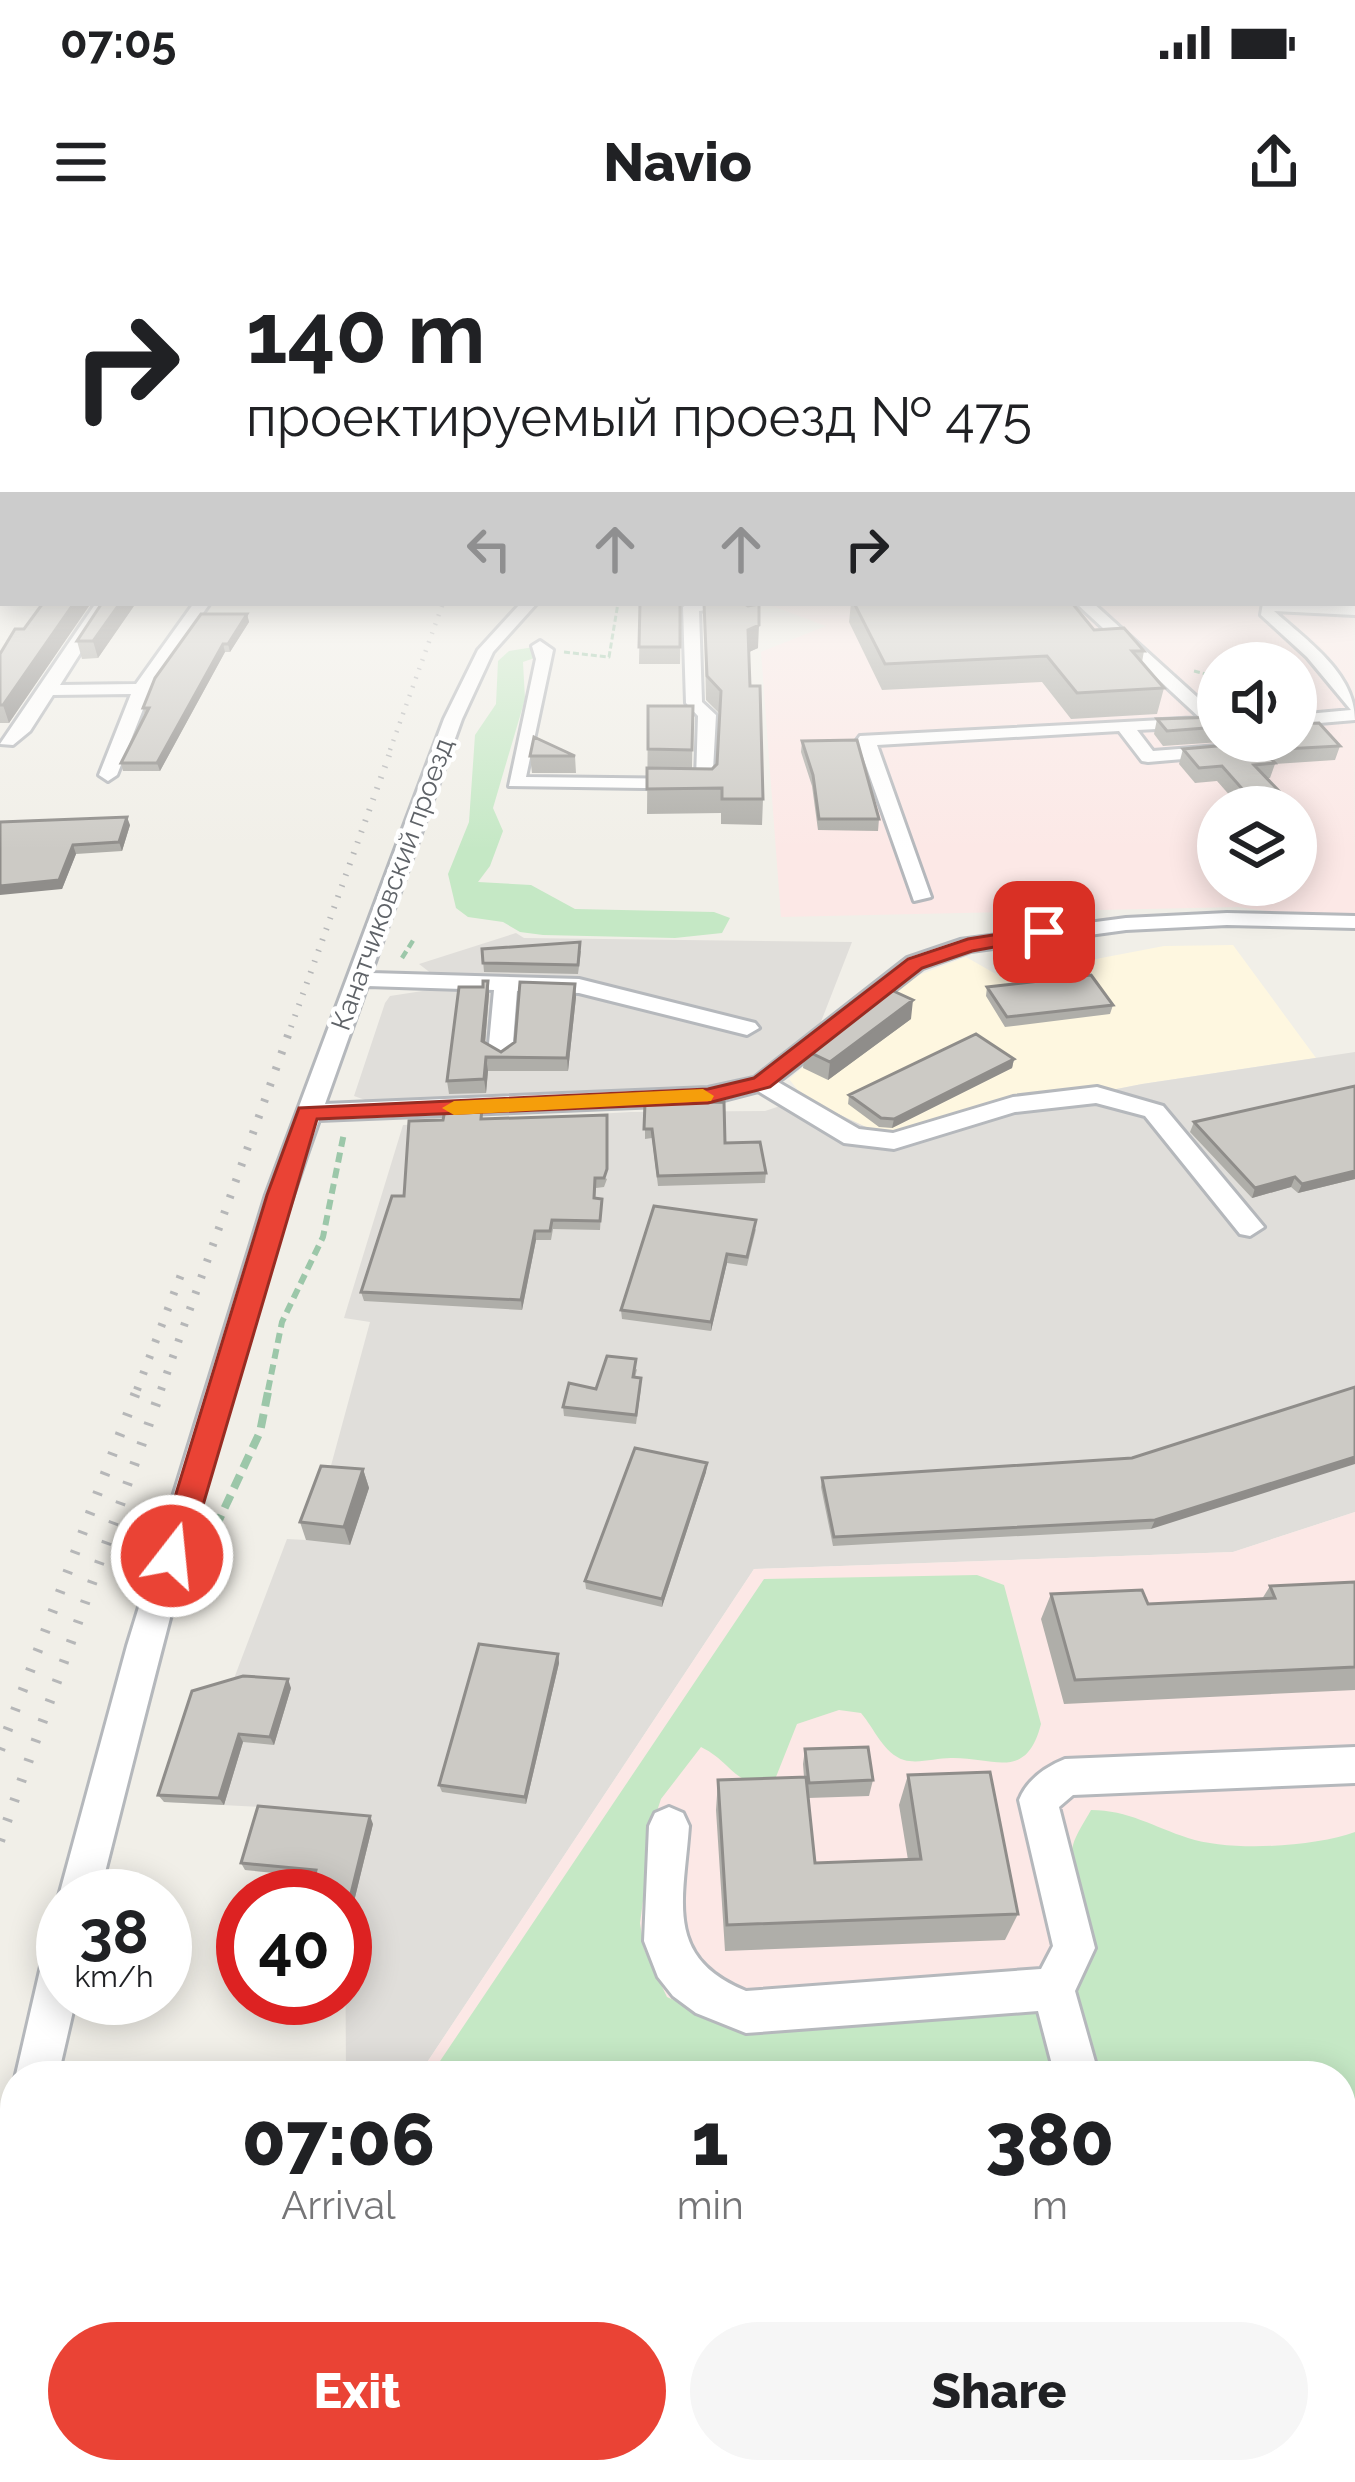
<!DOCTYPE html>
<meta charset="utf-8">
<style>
body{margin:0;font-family:Raleway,sans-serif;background:#f6f6f6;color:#202124;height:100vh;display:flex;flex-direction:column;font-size:45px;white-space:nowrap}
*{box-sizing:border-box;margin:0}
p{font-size:39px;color:#757577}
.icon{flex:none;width:66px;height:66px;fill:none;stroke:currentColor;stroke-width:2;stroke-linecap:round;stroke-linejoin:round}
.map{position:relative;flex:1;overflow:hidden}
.details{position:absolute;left:0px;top:1821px;width:1356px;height:423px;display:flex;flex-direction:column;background:#fff;border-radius:48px 48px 0 0;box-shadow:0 6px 30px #0003}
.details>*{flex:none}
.guide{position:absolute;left:0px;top:0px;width:1356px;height:366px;box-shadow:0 6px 30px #0003;background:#fff;color:#202124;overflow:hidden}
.fabs{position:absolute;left:1197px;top:402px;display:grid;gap:24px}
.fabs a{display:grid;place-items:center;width:120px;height:120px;border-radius:50%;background:#fff;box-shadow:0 6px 30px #0003;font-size:60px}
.speed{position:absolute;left:36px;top:1629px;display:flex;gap:24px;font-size:60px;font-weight:700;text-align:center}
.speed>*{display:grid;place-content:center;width:156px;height:156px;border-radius:50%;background:#fff;box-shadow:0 6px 30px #0003;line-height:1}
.speed small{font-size:30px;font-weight:400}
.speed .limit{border:18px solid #d22;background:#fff;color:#111}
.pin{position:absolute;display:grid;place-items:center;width:102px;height:102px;color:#fff;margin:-51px;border-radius:24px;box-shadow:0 6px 18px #0006}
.me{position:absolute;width:132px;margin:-66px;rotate:16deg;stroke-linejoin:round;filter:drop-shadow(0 0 9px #0008)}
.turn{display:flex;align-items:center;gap:42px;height:252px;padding:0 48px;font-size:54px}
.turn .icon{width:156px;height:156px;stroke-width:2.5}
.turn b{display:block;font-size:84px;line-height:102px}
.lanes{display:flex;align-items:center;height:114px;padding:0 48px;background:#0003;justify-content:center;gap:60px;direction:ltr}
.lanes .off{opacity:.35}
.eta{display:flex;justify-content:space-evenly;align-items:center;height:204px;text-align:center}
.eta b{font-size:72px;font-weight:800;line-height:84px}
.primary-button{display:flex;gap:24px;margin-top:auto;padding:24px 48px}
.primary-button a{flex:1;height:138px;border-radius:72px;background:#ea4335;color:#fff;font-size:48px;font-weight:800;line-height:138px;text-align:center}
.primary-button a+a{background:#f6f6f6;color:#202124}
.status{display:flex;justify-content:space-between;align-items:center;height:84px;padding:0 60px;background:#fff;direction:ltr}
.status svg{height:33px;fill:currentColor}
header{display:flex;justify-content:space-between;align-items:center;height:156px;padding:0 48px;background:#fff;font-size:54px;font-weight:800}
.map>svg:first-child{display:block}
.commercial{fill:#fef7e0}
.industrial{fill:#e0deda}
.medical{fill:#fce8e6;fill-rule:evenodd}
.green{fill:#c5e8c5}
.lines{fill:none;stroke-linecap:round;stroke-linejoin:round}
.minor-casing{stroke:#b5b8bc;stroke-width:6}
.path-far4{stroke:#9cc7a9;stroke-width:3;stroke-dasharray:6 3;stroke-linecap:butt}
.path-far3{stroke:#9cc7a9;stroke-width:4.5;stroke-dasharray:8 4.5;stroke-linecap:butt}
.path-far2{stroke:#9cc7a9;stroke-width:6;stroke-dasharray:10 6;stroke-linecap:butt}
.path-far1{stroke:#9cc7a9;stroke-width:8;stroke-dasharray:14 8;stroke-linecap:butt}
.path{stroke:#9cc7a9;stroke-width:9;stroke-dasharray:18 9;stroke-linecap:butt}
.minor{fill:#fff;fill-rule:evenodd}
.rail-far3{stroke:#b6b7b8;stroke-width:4.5;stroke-dasharray:1.5 8;stroke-linecap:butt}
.rail-far2{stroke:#b6b7b8;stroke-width:6;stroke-dasharray:1.5 10;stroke-linecap:butt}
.rail-far1{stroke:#b6b7b8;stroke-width:8;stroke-dasharray:3 14;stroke-linecap:butt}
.rail{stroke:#b6b7b8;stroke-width:10;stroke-dasharray:3 18;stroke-linecap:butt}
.wall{fill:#afaea9}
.shaded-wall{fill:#8f8d8a}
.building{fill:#cccac5;stroke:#8f8d8a;stroke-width:3}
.route{fill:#ea4335;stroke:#982c22;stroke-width:3}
.slow{fill:#f59e0b}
.labels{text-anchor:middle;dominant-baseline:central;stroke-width:9;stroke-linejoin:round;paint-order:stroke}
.far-street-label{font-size:27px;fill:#5f6368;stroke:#fff}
</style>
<div class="status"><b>07:05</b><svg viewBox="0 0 49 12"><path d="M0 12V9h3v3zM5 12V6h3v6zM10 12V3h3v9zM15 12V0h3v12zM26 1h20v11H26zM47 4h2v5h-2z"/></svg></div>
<header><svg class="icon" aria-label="menu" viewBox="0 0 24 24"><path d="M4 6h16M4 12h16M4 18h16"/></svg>Navio<svg class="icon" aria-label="share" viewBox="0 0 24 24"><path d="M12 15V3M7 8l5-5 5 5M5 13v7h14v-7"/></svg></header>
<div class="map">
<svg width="1355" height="2242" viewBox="0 0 1355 2242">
<rect width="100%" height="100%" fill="#f1efe8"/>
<path class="commercial" d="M1233,705L1316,818L1142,844L883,895L804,858L789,839L906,740L966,717L1001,737L1164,706Z"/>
<path class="industrial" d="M516,693L524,698L852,702L817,792L760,835L723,845L371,862L354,856L385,763L390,756L429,750L432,734L419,724Z
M1355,812V1272L1233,1312L754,1329L418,1836H346L345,1656L319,1637L245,1630L263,1567L164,1562L230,1449L287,1299L306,1300L326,1244L370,1082L344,1078L403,885L631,872L765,871L804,858L883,895L1142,844Z"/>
<path class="medical" d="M1353,296L1355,674L1298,676L1238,667L781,677L761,412L826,386L764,363H1353ZM1218,423H1296V501H1218ZM1218,567H1296V645H1218Z
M1355,1272V2242H330L331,2229H1341V1836H418L754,1329L1233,1312Z"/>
<path class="green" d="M534,407L540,416L523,422L525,459L493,568L503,591L490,626L478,642L531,645L575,669L714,672L730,678L722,693L675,698L543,695L520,692L503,682L468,677L456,668L448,634L469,582L475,495L496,464L498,421L509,411Z
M977,1335L1004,1345L1041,1484C1026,1542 994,1517 951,1518C936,1518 918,1524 904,1520C884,1514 874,1488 861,1473L839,1470L797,1484L774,1542C733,1548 734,1523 701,1507L661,1559L654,1580L640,1683L644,1709L667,1757L742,1792L1076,1747C1113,1684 1059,1658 1073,1605C1076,1594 1085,1581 1091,1570C1128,1570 1154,1587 1188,1598C1230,1612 1314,1607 1355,1592V1964L1341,1965V1836H430L764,1339Z
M346,2229H1286L1292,2242H345Z"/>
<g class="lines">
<defs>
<path id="minor" d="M96,363H112L60,445L136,444L194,363H210L153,444L117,535L108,541L99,535L131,454L53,455L30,491L13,505L0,504Z
M521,363H537L493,412L462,479L371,733L579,739L755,783L759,788L747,795L579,753L517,751L512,815L500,822L488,815L494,750L367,746L325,864L708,848L754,838L907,718L960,700L1126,678L1227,673L1355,676V688L1227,685L1126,690L971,711L923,728L778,842L859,889L893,893L1013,857L1097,847L1163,866L1264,987L1250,996L1240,994L1145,876L1096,863L1015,872L894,909L844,903L758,851L708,864L319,880C229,1132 165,1397 99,1656H63V1666L59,1656L127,1406L266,955L444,479L478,410Z
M689,363H734L747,372L739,377L721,368L699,371L702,462L716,475L712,549L509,546L536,419L532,406L540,401L553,410L526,537L696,539L698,476L686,463L683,367Z
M1076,363H1093L1218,476V490L1202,480L1195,487L1137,490L1153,511L1218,506L1227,511L1218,516L1148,522L1142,521L1119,491L877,505L931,657L914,661L857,500L860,496L1200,478Z
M1263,363L1355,365V375L1274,371C1307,401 1355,433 1355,480L1296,485V475L1351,470L1307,417L1261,375Z
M1355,1507V1543L1073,1555L1059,1567L1095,1708L1075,1751L1099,1836H1055L1038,1771L746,1793L696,1773L673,1756L658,1737L644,1701L649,1586L655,1573L669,1567L683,1573L689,1586C684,1660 663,1717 746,1751L1041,1729L1053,1706L1019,1560C1027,1540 1045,1527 1065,1519Z
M63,1701V1758H76L58,1836L15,1839L42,1722L48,1707Z
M15,1904V2046L0,2052V1910Z
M1355,1960V2008L1341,2009V1961Z
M1289,2229H1341L1346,2242H1294Z"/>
</defs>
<use href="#minor" class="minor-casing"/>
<path class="path-far4" d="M564,412L609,417L618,363
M1194,431L1218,437"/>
<path class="path-far3" d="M402,718L414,699"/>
<path class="path-far2" d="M268,1150L282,1082L323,997L344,893"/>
<path class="path-far1" d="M196,1351L219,1280L260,1192L269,1147"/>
<path class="path" d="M6,2242L15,2144"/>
<use href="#minor" class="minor"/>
<path class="rail-far3" d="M390,510L443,363"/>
<path class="rail-far2" d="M291,787L392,507"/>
<path class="rail-far1" d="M137,1150L182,1032
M161,1150L292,784"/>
<path class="rail" d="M0,1510L138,1147
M0,1601L162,1147"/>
</g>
<path class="wall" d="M1353,296H1355V361L1353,360Z
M43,363H91L9,483H0V414L24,389Z
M102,363H136L98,418L82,419L77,401Z
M640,363H681L680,424H639Z
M704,363L758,408L749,412L750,446L763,559L762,585L721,584V573L647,574L648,466H693L692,528L712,529L717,524L720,474L706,460Z
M851,363H1072L1094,390L1144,411L1142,422L1164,448L1157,474L1071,479L1042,442L882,450L849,382Z
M247,374L249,382L230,412H225L160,531H123L121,523L145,476L143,468Z
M1218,477V501H1296L1340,506L1335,520L1275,524L1270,538H1267L1278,550L1273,565L1240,567L1217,541L1195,543L1179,524L1183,509L1228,505L1221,502L1163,506L1154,494L1157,479Z
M802,501L879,579L878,591L818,590L812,546L801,512Z
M530,516H575L576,533H532Z
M0,582L130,585L122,611L76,614L62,649Z
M482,709L581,711L578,734L484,732Z
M488,741L489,754L485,803L501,812L576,757L568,831H488L486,853L449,854L447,841Z
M987,747L1113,765L1110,774L1005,787L986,756Z
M911,779L828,840L803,828L805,810Z
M1014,819L1012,828L892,888L879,887L848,864L849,855Z
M1355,846V939L1298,953L1291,947L1252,958L1190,892L1194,882Z
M645,863L725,903L766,933L765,943L658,946L652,898L645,899Z
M483,879L607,939L604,947L596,948L595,958L602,959L600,990L553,989L551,1000H536L522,1070L364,1061L361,1052L404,956Z
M756,989L747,1026L727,1023L711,1091L622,1079L621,1070Z
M637,1129L635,1138H641V1148L636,1184L564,1176L563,1167Z
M1355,1147L1151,1289L833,1306L821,1247L822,1238L1132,1218Z
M707,1223L706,1232L662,1367L586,1349L585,1341Z
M363,1229L369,1248L350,1305L306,1300L300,1282Z
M1355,1342V1450L1064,1464L1041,1379L1051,1354L1148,1364L1262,1359L1270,1346Z
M558,1414L559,1423L526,1564L442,1552L439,1545Z
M291,1448L274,1505L243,1502L224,1565L164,1562L158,1555Z
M805,1509L873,1540L869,1556L808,1558L815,1623L908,1620L899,1565L908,1535L1018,1674L1005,1700L725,1711L716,1570L718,1540L804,1537L803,1524Z
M373,1584L345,1698V1656L315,1637L245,1630L241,1623Z
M1355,2040V2139L1341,2092V2046Z"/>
<path class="shaded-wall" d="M74,363H91L9,483L3,465Z
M120,363H136L98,418L93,401Z
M247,374L249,382L230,412L228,404Z
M759,385L758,408L747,413L748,390Z
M223,404L225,412L160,531L157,523Z
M127,577L130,585L122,611L119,602Z
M73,605L76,614L62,649L0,655V646Z
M488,741L489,754L484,815L482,801Z
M575,744L576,757L568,831L567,818Z
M913,760L911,779L828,840L830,822Z
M486,817L488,831L486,853L484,839Z
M1014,819L1012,828L892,888L894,879Z
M1355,931V939L1298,953L1302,944Z
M1295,937L1291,947L1252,958L1255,948Z
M535,991L536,1000L522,1070L521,1060Z
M727,1014V1023L711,1091V1082Z
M1355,1217V1224L1151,1289L1155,1280Z
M707,1223L706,1232L662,1367V1359Z
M363,1229L369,1248L350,1305L344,1287Z
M558,1414L559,1423L526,1564L525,1557Z
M288,1439L291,1448L274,1505L270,1497Z
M239,1494L243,1502L224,1565L219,1558Z
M370,1576L373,1584L345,1698V1678Z"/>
<path class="building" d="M1353,296H1355V336L1353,335Z
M43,363H74L3,465H0V414L15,389H24Z
M102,363H120L93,401H77Z
M640,363H680V407H639Z
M704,363H743L748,366L759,364V385L748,390L750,446H760L763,559H722V548L647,549V528L712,529L717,524L721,451L707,436Z
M854,363H1072L1094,390L1124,388L1144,411H1132L1164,448L1077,453L1047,416L885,424Z
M201,374H247L228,404H223L157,523H121L149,468H143L155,438Z
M648,466H693L692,510L648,509Z
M1218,477V487L1167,491L1157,479Z
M1319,483L1340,506L1263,510L1275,523L1254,525L1278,550L1245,552L1222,526L1199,528L1183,509L1228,505L1234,501H1296V484Z
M534,497L575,516H530Z
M857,500L879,579H819L813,535L802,501Z
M127,577L119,602L73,605L59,640L0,646V582Z
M580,702L578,725L483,723L482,709Z
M1091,735L1113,765L1007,777L987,747Z
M483,741H488L482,801L501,812L515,802L520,742L575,744L567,818L486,817L484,839L447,841L459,747H483Z
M889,749L913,760L830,822L805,810Z
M976,794L1014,819L894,879L881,878L849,855Z
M1355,846V931L1302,944L1295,937L1255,948L1194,882Z
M724,862L725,903L760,902L766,933L658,936L652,889H644L645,863Z
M482,868L481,879L607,875V929L604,938H595L594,958L602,959L600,981L552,980L550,991H535L521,1060L361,1052L392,956H404L409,881L443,880L445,870Z
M654,966L756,980L747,1017L727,1014L711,1082L621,1070Z
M607,1116L636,1119L633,1137L641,1138L636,1175L563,1167L569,1143L596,1149Z
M1355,1147V1217L1155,1280L834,1297L822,1238L1132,1218Z
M635,1208L707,1223L662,1359L585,1341Z
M321,1226L363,1229L344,1287L300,1282Z
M1355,1342V1427L1075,1440L1051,1354L1142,1350L1148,1364L1275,1358L1270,1346Z
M479,1404L558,1414L525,1557L439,1545Z
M243,1436L288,1439L270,1497L239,1494L219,1558L158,1555L192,1451Z
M868,1507L873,1540L809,1543L805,1509Z
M990,1532L1018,1674L727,1685L718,1540L806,1537L815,1623L921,1619L908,1535Z
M258,1566L370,1576L345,1678V1656H309L316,1630L241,1623Z"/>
<linearGradient id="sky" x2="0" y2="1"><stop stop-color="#8fc3f1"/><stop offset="0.49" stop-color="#f9f8f5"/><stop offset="1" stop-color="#f9f8f5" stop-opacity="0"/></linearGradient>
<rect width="1355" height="610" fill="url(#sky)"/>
<path class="route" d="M1044,687L1053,692L1051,697L972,711L922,728L770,847L708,863L317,879L188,1316L183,1325L172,1329L161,1325L157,1316L267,955L299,868L708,849L754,838L908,719L968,699Z"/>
<path class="slow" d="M703,849L714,856L711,861L454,875L442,868L454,861Z"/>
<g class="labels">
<g class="far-street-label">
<text transform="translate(392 644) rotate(-70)">Канатчиковский проезд</text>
</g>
</g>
</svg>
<div class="fabs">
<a><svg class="icon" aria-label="sound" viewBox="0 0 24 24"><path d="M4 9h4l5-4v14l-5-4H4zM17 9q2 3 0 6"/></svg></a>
<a><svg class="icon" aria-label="layers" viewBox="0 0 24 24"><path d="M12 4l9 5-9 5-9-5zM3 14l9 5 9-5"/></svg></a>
</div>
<div class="speed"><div>38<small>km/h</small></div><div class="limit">40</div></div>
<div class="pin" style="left:1044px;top:692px;background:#d93025"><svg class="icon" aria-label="arrive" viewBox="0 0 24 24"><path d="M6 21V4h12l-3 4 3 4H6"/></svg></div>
<svg class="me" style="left:172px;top:1316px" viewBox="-20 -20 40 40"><circle r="17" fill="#ea4335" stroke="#fff" stroke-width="3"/><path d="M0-11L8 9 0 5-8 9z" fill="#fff"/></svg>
<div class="guide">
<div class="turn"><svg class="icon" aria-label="right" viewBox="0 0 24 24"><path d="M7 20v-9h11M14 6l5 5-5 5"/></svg><div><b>140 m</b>проектируемый проезд № 475</div></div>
<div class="lanes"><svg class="icon off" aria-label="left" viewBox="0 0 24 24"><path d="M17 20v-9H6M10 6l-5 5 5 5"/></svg><svg class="icon off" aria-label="ahead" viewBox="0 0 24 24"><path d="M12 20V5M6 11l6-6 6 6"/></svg><svg class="icon off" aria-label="ahead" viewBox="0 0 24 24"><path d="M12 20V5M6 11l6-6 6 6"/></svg><svg class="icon" aria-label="right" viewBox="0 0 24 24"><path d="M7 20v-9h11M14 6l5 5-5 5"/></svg></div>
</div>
<section class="details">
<div class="eta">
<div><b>07:06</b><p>Arrival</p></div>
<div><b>1</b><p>min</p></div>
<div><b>380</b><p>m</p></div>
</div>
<div class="primary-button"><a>Exit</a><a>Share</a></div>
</section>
</div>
